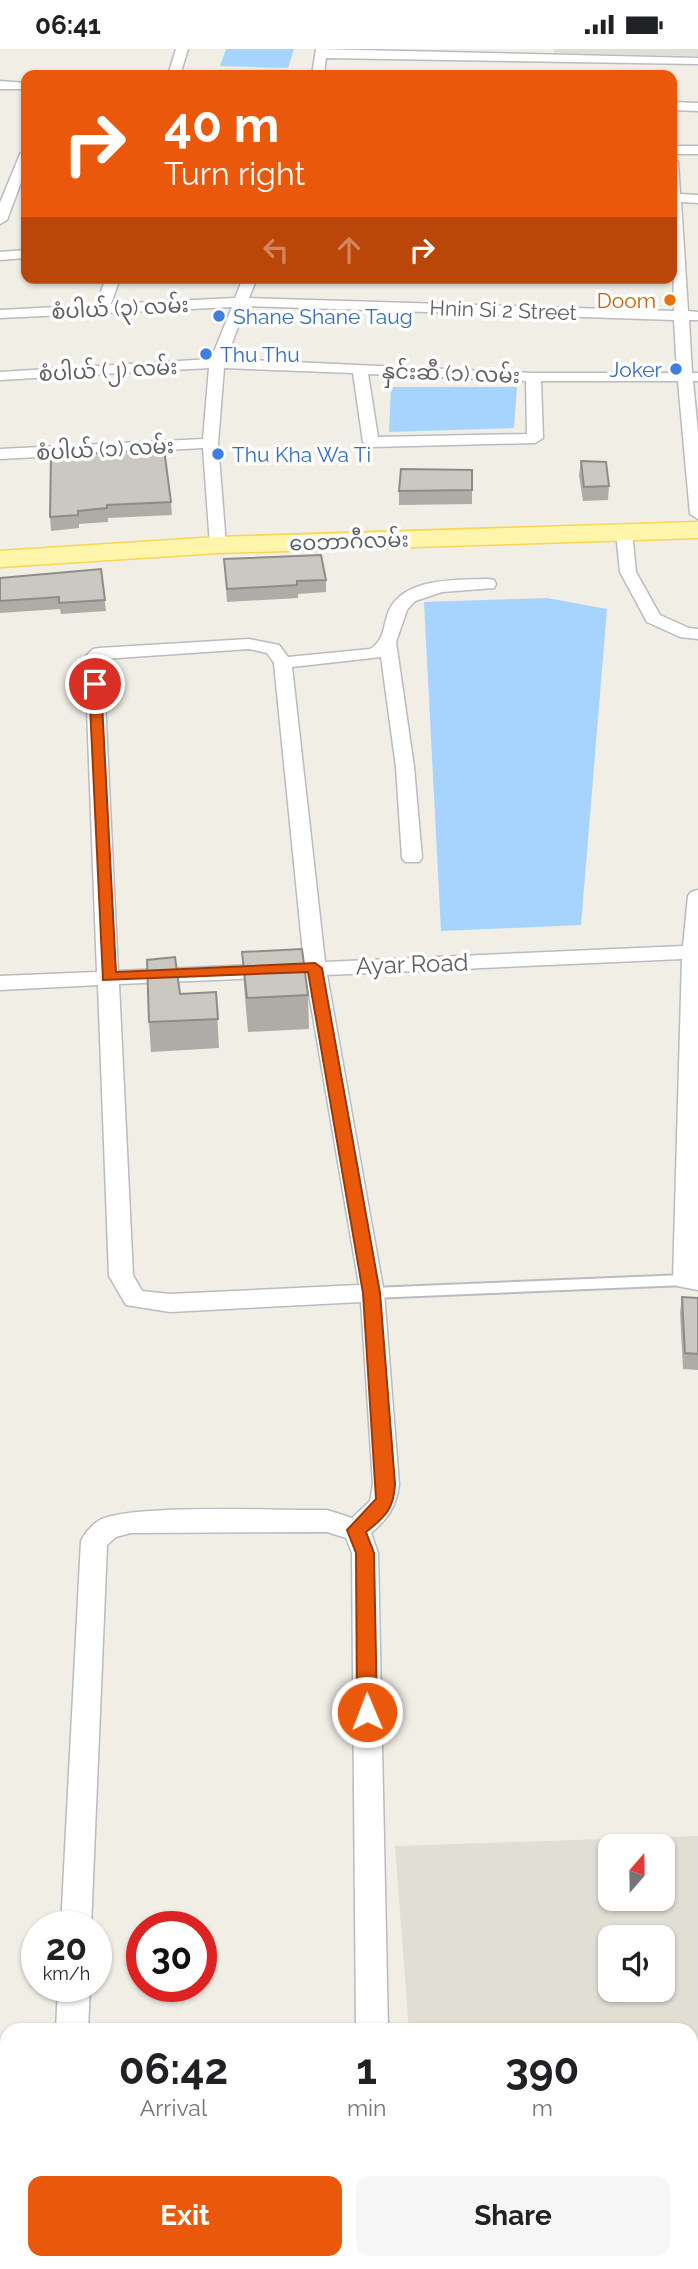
<!DOCTYPE html>
<meta charset="utf-8">
<style>
body{margin:0;font-family:Raleway,"Noto Sans Myanmar",sans-serif;background:#f6f6f6;color:#202124;height:100vh;display:flex;flex-direction:column;font-size:26px;white-space:nowrap}
*{box-sizing:border-box;margin:0}
p{font-size:23px;color:#757577}
.icon{flex:none;width:38px;height:38px;fill:none;stroke:currentColor;stroke-width:2;stroke-linecap:round;stroke-linejoin:round}
.map{position:relative;flex:1;overflow:hidden}
.panel{position:absolute;left:0px;top:1974px;width:698px;height:247px;display:flex;flex-direction:column;background:#fff;border-radius:21px 21px 0 0;box-shadow:0 2px 5px #0004}
.panel>*{flex:none}
.hud{position:absolute;left:21px;top:21px;width:656px;height:214px;border-radius:14px;box-shadow:0 2px 5px #0004;background:#ea580c;color:#fff;overflow:hidden}
.needle{width:46px;rotate:20deg}
.buttons{position:absolute;left:598px;top:1785px;display:grid;gap:14px}
.buttons a{display:grid;place-items:center;width:77px;height:77px;border-radius:14px;background:#fff;box-shadow:0 2px 5px #0004;font-size:35px}
.speed{position:absolute;left:21px;top:1862px;display:flex;gap:14px;font-size:35px;font-weight:700;text-align:center}
.speed>*{display:grid;place-content:center;width:91px;height:91px;border-radius:50%;background:#fff;box-shadow:0 2px 5px #0004;line-height:1}
.speed small{font-size:18px;font-weight:400}
.speed .limit{border:10px solid #d22;background:#fff;color:#111}
.pin{position:absolute;display:grid;place-items:center;width:60px;height:60px;color:#fff;margin:-30px;border:4px solid #fff;border-radius:50%;box-shadow:0 2px 7px #0007}
.me{position:absolute;width:77px;margin:-38px;rotate:359deg;stroke-linejoin:round;filter:drop-shadow(0 0 5px #0008)}
.turn{display:flex;align-items:center;gap:24px;height:147px;padding:0 28px;font-size:32px}
.turn .icon{width:91px;height:91px;stroke-width:2.5}
.turn b{display:block;font-size:49px;line-height:60px}
.lanes{display:flex;align-items:center;height:66px;padding:0 28px;background:#0003;justify-content:center;gap:35px;direction:ltr}
.lanes .off{opacity:.35}
.eta{display:flex;justify-content:space-evenly;align-items:center;height:119px;text-align:center}
.eta b{font-size:42px;font-weight:700;line-height:49px}
.action{display:flex;gap:14px;margin-top:auto;padding:14px 28px}
.action a{flex:1;height:80px;border-radius:14px;background:#ea580c;color:#fff;font-size:28px;font-weight:700;line-height:80px;text-align:center}
.action a+a{background:#f6f6f6;color:#202124}
.status{display:flex;justify-content:space-between;align-items:center;height:49px;padding:0 35px;background:#fff;direction:ltr}
.status svg{height:19px;fill:currentColor}
.map>svg:first-child{display:block}
.education{fill:#e1ded4;fill-rule:evenodd}
.water{fill:#a7d4ff}
.lines{fill:none;stroke-linecap:round;stroke-linejoin:round}
.service-casing{stroke:#b8bbc0;stroke-width:4}
.minor-casing{stroke:#b8bbc0;stroke-width:3}
.primary-casing{stroke:#fbd454;stroke-width:3}
.service{fill:#fff;fill-rule:evenodd}
.minor{fill:#fff;fill-rule:evenodd}
.primary{fill:#fff6ac;fill-rule:evenodd}
.wall{fill:#afaca7}
.building{fill:#cbc8c2;stroke:#8e8c88;stroke-width:2}
.route{fill:#ea580c;stroke:#983908;stroke-width:2}
.food-dot{fill:#e8710a;stroke:#fff;stroke-width:2.5}
.shop-dot{fill:#3f7fe0;stroke:#fff;stroke-width:2.5}
.labels{text-anchor:middle;dominant-baseline:central;stroke-width:7;stroke-linejoin:round;paint-order:stroke}
.far-food-label{font-size:21px;fill:#c56008;stroke:#fff;text-anchor:end}
.far-street-label{font-size:21px;fill:#5d6167;stroke:#fff}
.far-shop-label{font-size:21px;fill:#366cbe;stroke:#fff;text-anchor:start}
.street-label{font-size:24px;fill:#5d6167;stroke:#fff}
</style>
<div class="status"><b>06:41</b><svg viewBox="0 0 49 12"><path d="M0 12V9h3v3zM5 12V6h3v6zM10 12V3h3v9zM15 12V0h3v12zM26 1h20v11H26zM47 4h2v5h-2z"/></svg></div>
<div class="map">
<svg width="698" height="2220" viewBox="0 0 698 2220">
<rect width="100%" height="100%" fill="#f0eee5"/>
<path class="education" d="M554,0H698V7L554,4Z
M698,1787V2201H691V1981H409L395,1797ZM611,1797H663V1850H611ZM611,1888H663V1941H611Z"/>
<path class="water" d="M226,0H294L288,19L220,17Z
M391,338H517L514,379L389,383Z
M547,549L607,560L581,876L441,882L424,553Z"/>
<g class="lines">
<defs>
<path id="service" d="M685,1226L690,1228L691,1231L690,1234L685,1236L372,1249L367,1247L366,1244L367,1241L372,1239Z"/>
<path id="minor" d="M176,0H188L180,26H168Z
M316,0L698,9V15L326,9L324,26H312Z
M0,32L26,34V40H0Z
M672,53L698,54V62L672,61Z
M672,97H698V105H672Z
M26,101V120L7,171L0,175V154L20,105Z
M672,109L678,113L680,145L698,146V154L681,153L688,262L698,263V271H689L692,324H698V332H693L698,384V470L690,465L678,332H541L543,389L535,394L371,398L363,393L353,324L224,319L218,394L226,496L218,501L210,496L203,399L0,410V400L203,390L209,319L0,331V323L211,310L232,258L0,269V261L96,256L106,229H120L111,255L235,249L243,229H257L249,249L674,262ZM246,257L674,271L677,324H533L226,310ZM368,325L526,332L527,385L378,388Z
M26,201V209L0,211V203Z
M624,478L632,483L636,523L660,566L689,579L698,580V590L680,588L647,573L620,523L616,483Z
M488,530L494,531L496,535L494,539L442,543L415,552L407,561L396,593L414,718L422,809L419,813H405L402,809L396,718L381,608L292,618L325,913L683,897L688,847L691,843L698,841V1241L677,1237L673,1231L682,910L327,926L384,1244L399,1435C397,1457 387,1471 371,1484L378,1504L388,1981H356L352,1504L346,1489L327,1483L131,1484L116,1488L107,1496L91,1878H61L81,1492C85,1484 91,1477 98,1472C126,1454 285,1462 327,1461L352,1469L370,1452L373,1435L361,1253L170,1263L126,1256L109,1227L98,936L0,941V927L97,923L85,608L93,600L99,599L249,590L279,596L288,608L370,600C383,592 383,581 387,567C399,528 455,531 488,530ZM249,600L267,604L274,614L304,914L118,922L103,610ZM306,927L359,1236L170,1245L142,1242L133,1226L119,935Z
M58,1937H90L88,1981H56Z
M44,2214H78V2220H44Z
M358,2214H392V2220H358Z"/>
<path id="primary" d="M698,473V489L218,504L0,518V502L218,488Z"/>
</defs>
<use href="#service" class="service-casing"/>
<use href="#minor" class="minor-casing"/>
<use href="#primary" class="primary-casing"/>
<use href="#service" class="service"/>
<use href="#minor" class="minor"/>
<use href="#primary" class="primary"/>
</g>
<path class="wall" d="M51,407L171,453L172,466L108,469V473L79,475V479L51,482L50,468Z
M581,412L609,437L608,451L583,452L579,426Z
M472,421V455L399,456V442Z
M224,510L326,531V543L298,545V549L227,553Z
M101,520L106,562L61,565L60,560L0,564V529Z
M242,903L308,946L309,980L248,983L244,937Z
M216,943L219,999L151,1003L149,973Z
M682,1248L698,1249V1321L683,1320L680,1264Z"/>
<path class="building" d="M164,400L171,453L107,456V459L78,462V466L50,468L51,407Z
M581,412L606,413L609,437L584,438Z
M401,420L472,421V441L399,442Z
M321,506L326,531L297,532V536L227,540L224,510Z
M101,520L105,551L59,554V548L0,552V529Z
M302,900L308,946L247,949L242,903Z
M175,908L180,945L216,943L218,970L149,973L147,911Z
M682,1248L698,1249V1305L685,1304Z"/>
<path class="route" d="M95,631L101,635L116,923L315,914L322,919L380,1244L395,1435C394,1460 385,1468 366,1483L374,1504L377,1663L374,1669L367,1672L360,1669L357,1663L356,1504L347,1481L376,1450L363,1244L308,923L103,931L89,635Z"/>
<circle class="food-dot" cx="670" cy="251" r="7"/>
<g class="shop-dot">
<circle cx="219" cy="267" r="7"/>
<circle cx="206" cy="305" r="7"/>
<circle cx="676" cy="320" r="7"/>
<circle cx="218" cy="405" r="7"/>
</g>
<g class="labels">
<g class="far-food-label">
<text x="656" y="251">Doom</text>
</g>
<g class="far-street-label">
<text transform="translate(120 259) rotate(-3)">စံပါယ် (၃) လမ်း</text>
<text transform="translate(503 261) rotate(2)">Hnin Si 2 Street</text>
<text transform="translate(108 321) rotate(-3)">စံပါယ် (၂) လမ်း</text>
<text transform="translate(451 324) rotate(2)">နှင်းဆီ (၁) လမ်း</text>
<text transform="translate(105 400) rotate(-3)">စံပါယ် (၁) လမ်း</text>
<text transform="translate(349 492) rotate(-2)">ဝေဘာဂီလမ်း</text>
</g>
<g class="far-shop-label">
<text x="233" y="267">Shane Shane Taug</text>
<text x="220" y="305">Thu Thu</text>
<text x="662" y="320" text-anchor="end">Joker</text>
<text x="232" y="405">Thu Kha Wa Ti</text>
</g>
<g class="street-label">
<text transform="translate(412 915) rotate(-2)">Ayar Road</text>
</g>
</g>
</svg>
<div class="buttons">
<a><svg class="needle" viewBox="-14 -14 28 28"><path d="M0-13l5 13h-10z" fill="#e53935"/><path d="M0 13l5-13h-10z" fill="#757577"/></svg></a>
<a><svg class="icon" aria-label="sound" viewBox="0 0 24 24"><path d="M4 9h4l5-4v14l-5-4H4zM17 9q2 3 0 6"/></svg></a>
</div>
<div class="speed"><div>20<small>km/h</small></div><div class="limit">30</div></div>
<div class="pin" style="left:95px;top:635px;background:#d93025"><svg class="icon" aria-label="arrive" viewBox="0 0 24 24"><path d="M6 21V4h12l-3 4 3 4H6"/></svg></div>
<svg class="me" style="left:367px;top:1663px" viewBox="-20 -20 40 40"><circle r="17" fill="#ea580c" stroke="#fff" stroke-width="3"/><path d="M0-11L8 9 0 5-8 9z" fill="#fff"/></svg>
<div class="hud">
<div class="turn"><svg class="icon" aria-label="right" viewBox="0 0 24 24"><path d="M7 20v-9h11M14 6l5 5-5 5"/></svg><div><b>40 m</b>Turn right</div></div>
<div class="lanes"><svg class="icon off" aria-label="left" viewBox="0 0 24 24"><path d="M17 20v-9H6M10 6l-5 5 5 5"/></svg><svg class="icon off" aria-label="ahead" viewBox="0 0 24 24"><path d="M12 20V5M6 11l6-6 6 6"/></svg><svg class="icon" aria-label="right" viewBox="0 0 24 24"><path d="M7 20v-9h11M14 6l5 5-5 5"/></svg></div>
</div>
<section class="panel">
<div class="eta">
<div><b>06:42</b><p>Arrival</p></div>
<div><b>1</b><p>min</p></div>
<div><b>390</b><p>m</p></div>
</div>
<div class="action"><a>Exit</a><a>Share</a></div>
</section>
</div>
